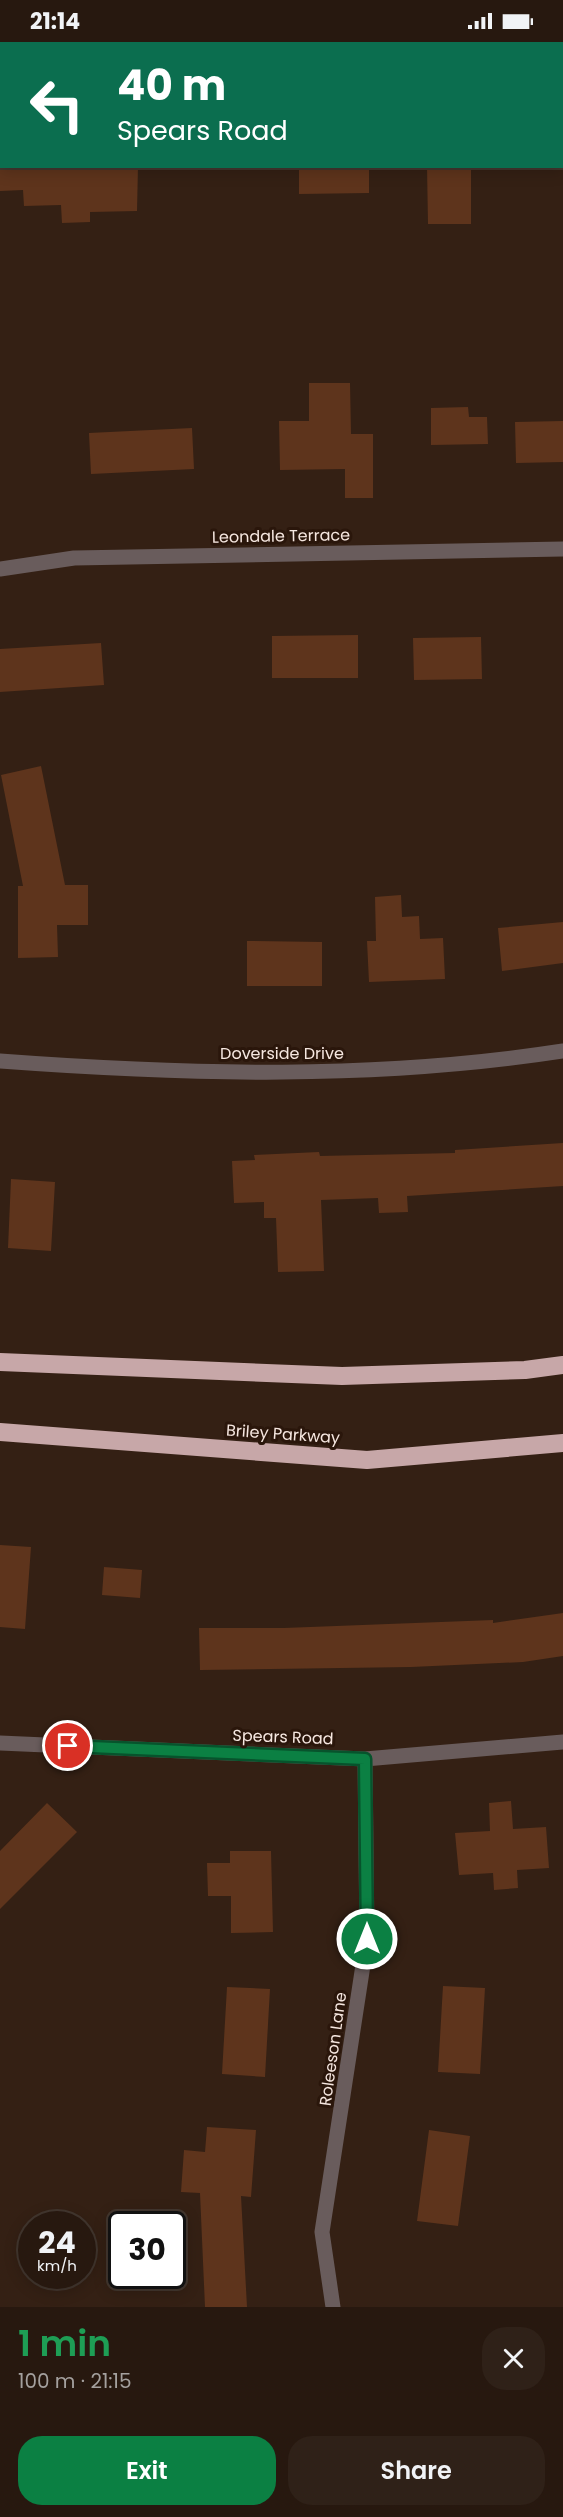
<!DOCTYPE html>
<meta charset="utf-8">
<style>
body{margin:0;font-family:Poppins,sans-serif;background:#2f2118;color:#f1f3f6;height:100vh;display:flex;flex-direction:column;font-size:22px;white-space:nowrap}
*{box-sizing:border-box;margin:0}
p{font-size:20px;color:#a4a09e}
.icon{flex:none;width:33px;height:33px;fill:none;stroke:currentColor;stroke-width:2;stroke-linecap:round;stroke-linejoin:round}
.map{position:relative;height:2265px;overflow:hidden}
.drawer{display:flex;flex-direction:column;background:#27180f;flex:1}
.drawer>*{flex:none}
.banner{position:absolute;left:0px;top:0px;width:564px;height:126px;box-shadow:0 3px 15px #0003,0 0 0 2px #43372f;background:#0b6e4f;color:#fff;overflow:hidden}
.speed{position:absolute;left:18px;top:2169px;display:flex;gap:12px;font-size:30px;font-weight:700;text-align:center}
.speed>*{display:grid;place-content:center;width:78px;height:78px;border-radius:50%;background:#27180f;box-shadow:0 3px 15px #0003,0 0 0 2px #43372f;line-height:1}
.speed small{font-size:15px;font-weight:400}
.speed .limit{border:3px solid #111;border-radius:9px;background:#fff;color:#111}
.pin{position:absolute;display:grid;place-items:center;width:51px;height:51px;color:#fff;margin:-26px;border:3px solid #fff;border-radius:50%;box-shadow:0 2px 6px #0007}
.me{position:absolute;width:66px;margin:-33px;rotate:0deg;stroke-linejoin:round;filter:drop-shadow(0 0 4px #0008)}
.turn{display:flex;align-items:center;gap:21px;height:126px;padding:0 18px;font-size:27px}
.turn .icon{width:78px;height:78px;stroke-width:2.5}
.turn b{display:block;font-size:42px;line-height:51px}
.round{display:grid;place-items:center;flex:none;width:63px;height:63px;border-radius:24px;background:#2f2118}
.headline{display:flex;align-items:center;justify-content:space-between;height:102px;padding:0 18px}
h1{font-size:36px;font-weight:600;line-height:45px;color:#1e9e55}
.button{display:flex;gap:12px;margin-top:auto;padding:12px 18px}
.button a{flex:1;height:69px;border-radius:24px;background:#0b8043;color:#fff;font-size:24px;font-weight:600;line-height:69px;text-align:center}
.button a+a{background:#2f2118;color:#f1f3f6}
.status{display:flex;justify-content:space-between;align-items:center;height:42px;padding:0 30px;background:#27180f;direction:ltr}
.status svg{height:16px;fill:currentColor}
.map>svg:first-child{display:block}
.building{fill:#5e341c}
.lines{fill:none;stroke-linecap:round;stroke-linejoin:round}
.minor{stroke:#695c5c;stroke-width:15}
.motorway{stroke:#c7a7a8;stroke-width:18}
.route-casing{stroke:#07532c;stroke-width:15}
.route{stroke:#0b8043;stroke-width:10}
.labels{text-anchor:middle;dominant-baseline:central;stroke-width:6;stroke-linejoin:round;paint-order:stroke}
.street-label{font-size:16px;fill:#f6e7e0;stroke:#2a160b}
</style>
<div class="status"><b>21:14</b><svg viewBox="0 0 49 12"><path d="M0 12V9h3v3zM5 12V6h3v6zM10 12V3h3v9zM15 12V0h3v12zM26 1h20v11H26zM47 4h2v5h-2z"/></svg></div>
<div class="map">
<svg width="563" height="2265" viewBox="0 0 563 2265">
<rect width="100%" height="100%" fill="#342014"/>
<path class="building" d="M0,124H138L137,169L90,170V180L62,181L61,163L24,164L23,148L0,149Z
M299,124H369V151L299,152Z
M427,124H471V182H428Z
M309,341H350L351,392H373V456H345V427L280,428L279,379H309Z
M468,365L469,375H487L488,402L431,403V366Z
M563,379V420L516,421L515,380Z
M192,386L194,427L91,432L89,391Z
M358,593V636H272V594Z
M481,595L482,637L414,638L413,596Z
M101,601L104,643L0,650V607Z
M41,724L65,843H88V883H57L58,915L18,916V844H23L1,733Z
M401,853L402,875L419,874L420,897L443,896L445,937L369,940L367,899H376L375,855Z
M563,880V921L502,929L498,886Z
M247,899L322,900V944H247Z
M563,1101V1144L407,1154L408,1170L379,1171L378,1156L321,1158L324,1229L278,1230L276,1176H264V1160L234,1161L232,1119L255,1118L254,1113L319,1110L320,1114L455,1111V1108Z
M11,1137L55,1140L51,1209L8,1206Z
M0,1503L31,1505L25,1587L0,1585Z
M104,1525L142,1528L140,1556L102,1553Z
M563,1571V1614L523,1620L411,1625L200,1628L199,1586H284L493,1578V1581Z
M511,1759L513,1787L546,1785L549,1826L517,1828L518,1846L494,1848L493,1831L459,1833L455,1791L490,1789L489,1761Z
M47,1761L77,1790L0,1867V1809Z
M230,1809H271L273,1890L231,1891V1854H208L207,1821H230Z
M443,1944L485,1946L480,2032L438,2030Z
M227,1945L270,1947L265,2035L222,2032Z
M207,2085L256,2088L251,2155L241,2154L247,2265H205L200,2151L181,2150L184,2108L205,2110Z
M429,2088L470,2094L458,2184L417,2179Z"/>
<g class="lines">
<path class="minor" d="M562,20H563
M0,21H2
M0,527L74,516L563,507
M0,1019C188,1033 376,1038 563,1009
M0,1701L365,1717L563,1700
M333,2265L322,2190L367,1897L365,1717"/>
<path class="motorway" d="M0,1320L342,1334L525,1328L563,1323
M0,1390L367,1418L563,1401"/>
</g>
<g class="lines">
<defs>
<path id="route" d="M68,1704L365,1717L367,1897"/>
</defs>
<use href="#route" class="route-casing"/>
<use href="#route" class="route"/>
</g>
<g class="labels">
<g class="street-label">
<text transform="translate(281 494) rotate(-1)">Leondale Terrace</text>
<text x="282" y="1011">Doverside Drive</text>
<text transform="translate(283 1392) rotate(4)">Briley Parkway</text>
<text transform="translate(283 1695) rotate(2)">Spears Road</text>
<text transform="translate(333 2007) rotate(-82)">Roleeson Lane</text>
</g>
</g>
</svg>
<div class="speed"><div>24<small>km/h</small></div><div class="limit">30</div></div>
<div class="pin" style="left:68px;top:1704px;background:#d93025"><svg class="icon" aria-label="arrive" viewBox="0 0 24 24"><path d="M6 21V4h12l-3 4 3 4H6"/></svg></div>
<svg class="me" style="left:367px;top:1897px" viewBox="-20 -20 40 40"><circle r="17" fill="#0b8043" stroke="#fff" stroke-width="3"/><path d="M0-11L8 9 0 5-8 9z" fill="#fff"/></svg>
<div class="banner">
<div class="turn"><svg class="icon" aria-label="left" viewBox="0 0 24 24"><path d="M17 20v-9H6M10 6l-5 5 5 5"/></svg><div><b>40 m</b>Spears Road</div></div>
</div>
</div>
<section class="drawer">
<div class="headline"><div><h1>1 min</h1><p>100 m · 21:15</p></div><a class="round"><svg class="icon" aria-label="close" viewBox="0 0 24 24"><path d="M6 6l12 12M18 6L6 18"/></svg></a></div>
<div class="button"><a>Exit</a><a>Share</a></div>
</section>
